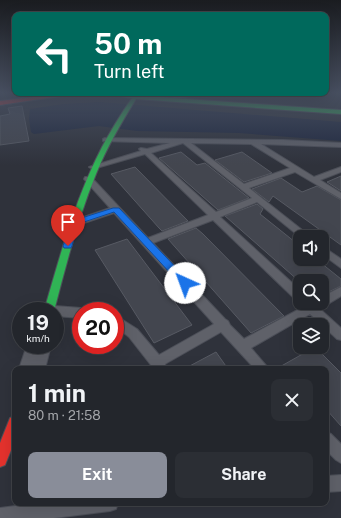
<!DOCTYPE html>
<meta charset="utf-8">
<style>
body{margin:0;font-family:"Public Sans",sans-serif;background:#2b2e34;color:#f1f3f6;height:100vh;display:flex;flex-direction:column;font-size:15px;white-space:nowrap}
*{box-sizing:border-box;margin:0}
p{font-size:13px;color:#a3a5a9}
.icon{flex:none;width:22px;height:22px;fill:none;stroke:currentColor;stroke-width:2;stroke-linecap:round;stroke-linejoin:round}
.map{position:relative;flex:1;overflow:hidden}
.side{position:absolute;left:12px;top:366px;width:317px;height:140px;display:flex;flex-direction:column;background:#23262c;border-radius:8px;box-shadow:0 4px 16px #0002,0 0 0 1px #404348}
.side>*{flex:none}
.guide{position:absolute;left:12px;top:12px;width:317px;height:84px;border-radius:8px;box-shadow:0 4px 16px #0002,0 0 0 1px #404348;background:#00695c;color:#fff;overflow:hidden}
.tools{position:absolute;left:293px;top:230px;display:grid;gap:8px}
.tools a{display:grid;place-items:center;width:36px;height:36px;border-radius:8px;background:#23262c;box-shadow:0 4px 16px #0002,0 0 0 1px #404348;font-size:20px}
.speed{position:absolute;left:12px;top:302px;display:flex;gap:8px;font-size:20px;font-weight:700;text-align:center}
.speed>*{display:grid;place-content:center;width:52px;height:52px;border-radius:50%;background:#23262c;box-shadow:0 4px 16px #0002,0 0 0 1px #404348;line-height:1}
.speed small{font-size:10px;font-weight:400}
.speed .limit{border:6px solid #d22;background:#fff;color:#111}
.pin{position:absolute;display:grid;place-items:center;width:34px;height:34px;color:#fff;margin:-41px -17px;border-radius:50% 50% 50% 0;rotate:-45deg;box-shadow:0 0 4px #0007}
.pin .icon{rotate:45deg}
.me{position:absolute;width:44px;margin:-22px;rotate:317deg;stroke-linejoin:round;filter:drop-shadow(0 0 3px #0008)}
.turn{display:flex;align-items:center;gap:14px;height:84px;padding:0 16px;font-size:18px}
.turn .icon{width:52px;height:52px;stroke-width:2.5}
.turn b{display:block;font-size:28px;line-height:34px}
.round{display:grid;place-items:center;flex:none;width:42px;height:42px;border-radius:8px;background:#2b2e34}
.summary{display:flex;align-items:center;justify-content:space-between;height:68px;padding:0 16px}
h1{font-size:24px;font-weight:700;line-height:30px}
.button{display:flex;gap:8px;margin-top:auto;padding:8px 16px}
.button a{flex:1;height:46px;border-radius:8px;background:#898d99;color:#fff;font-size:16px;font-weight:700;line-height:46px;text-align:center}
.button a+a{background:#2b2e34;color:#f1f3f6}
.map>svg:first-child{display:block}
.water{fill:#1e273e}
.building{fill:#43464f;stroke:#575a63}
.lines{fill:none;stroke-linecap:round;stroke-linejoin:round}
.lane-casing{stroke:#4c4f58;stroke-width:2}
.street-casing{stroke:#4c4f58;stroke-width:2}
.fast-casing{stroke:#4c4f58;stroke-width:2}
.jam-casing{stroke:#4c4f58;stroke-width:2}
.lane{fill:#5f6169;fill-rule:evenodd}
.street{fill:#5f6169;fill-rule:evenodd}
.fast{fill:#30b455;fill-rule:evenodd}
.jam{fill:#e5322d;fill-rule:evenodd}
.route{fill:#1a73e8;stroke:#114b97}
</style>
<div class="map">
<svg width="341" height="518" viewBox="0 0 341 518">
<rect width="100%" height="100%" fill="#2f323b"/>
<path class="water" d="M100,102L341,122V141L239,133L137,131L99,126L34,134L31,132L29,119L30,109L64,104Z"/>
<path class="building" d="M22,106L29,141L0,145V116L10,114L8,108Z
M181,152L197,165L205,163L249,198L218,210L159,158Z
M242,152L272,173L244,182L215,160Z
M135,167L188,221L162,231L159,228L111,174Z
M341,176V191L327,182Z
M281,178L302,192L317,186L341,200V245L273,196L269,202L252,189Z
M257,204L263,209L260,214L300,246V259H316L341,279V286L322,295V281L300,282L225,216Z
M196,228L203,234L284,316L251,333L168,239Z
M127,239L192,325L154,343L95,250Z
M315,347L341,373V426L326,409V369H276Z
M216,352L228,369H184Z"/>
<g class="lines">
<defs>
<path id="lane" d="M190,93H201L169,101L166,99Z
M105,138L283,140L341,143V147L261,144L314,177L341,167V172L320,180L341,193V199L295,172L249,188L311,237H300L257,202L220,217L300,290V301L296,300L213,220L153,243L225,319L228,321L230,325L244,339L303,307L302,303H322V297L341,287V296L320,309L341,328V340L337,339L310,314L251,348L269,369H255L221,332L165,364L167,369H154L129,337L115,326V315L137,329L159,355L214,324L114,213L78,225H72L70,223L72,221L110,208L84,179L85,177H91L148,238L208,215L145,154L93,169L89,167L141,151L139,149L141,148L147,149L170,143L103,141V139ZM183,143L252,198L216,212L151,153ZM191,143L251,144L290,168L244,184Z
M322,246L341,259V268L322,254Z
M55,306L81,308L86,311H81V318L55,316V311H49L51,308Z
M326,432L331,434L341,444V463L336,460L326,450Z
M341,475V491L326,492V476Z
M39,503H118L116,509L110,511L54,518H0V508Z"/>
<path id="street" d="M27,345H51L45,369H19Z"/>
<path id="fast" d="M103,93L341,110V114L136,99C121,123 107,147 96,174C78,218 66,265 54,311H44C60,256 75,199 102,147C111,130 121,114 132,98Z"/>
<path id="jam" d="M67,93H81L0,105V101Z
M15,416V440L5,465L0,467V443L10,418Z"/>
</defs>
<use href="#lane" class="lane-casing"/>
<use href="#street" class="street-casing"/>
<use href="#fast" class="fast-casing"/>
<use href="#jam" class="jam-casing"/>
<use href="#lane" class="lane"/>
<use href="#street" class="street"/>
<use href="#fast" class="fast"/>
<use href="#jam" class="jam"/>
</g>
<linearGradient id="sky" x2="0" y2="1"><stop stop-color="#1a1c20"/><stop offset="0.56" stop-color="#474f60"/><stop offset="1" stop-color="#474f60" stop-opacity="0"/></linearGradient>
<rect width="341" height="165" fill="url(#sky)"/>
<path class="route" d="M113,208H119L189,281L190,283L189,286H182L114,212L78,224L72,246L71,248H64L63,246L72,221Z"/>
</svg>
<div class="tools">
<a><svg class="icon" aria-label="sound" viewBox="0 0 24 24"><path d="M4 9h4l5-4v14l-5-4H4zM17 9q2 3 0 6"/></svg></a>
<a><svg class="icon" aria-label="search" viewBox="0 0 24 24"><circle cx="10" cy="10" r="6"/><path d="M15 15l6 6"/></svg></a>
<a><svg class="icon" aria-label="layers" viewBox="0 0 24 24"><path d="M12 4l9 5-9 5-9-5zM3 14l9 5 9-5"/></svg></a>
</div>
<div class="speed"><div>19<small>km/h</small></div><div class="limit">20</div></div>
<div class="pin" style="left:68px;top:246px;background:#d93025"><svg class="icon" aria-label="arrive" viewBox="0 0 24 24"><path d="M6 21V4h12l-3 4 3 4H6"/></svg></div>
<svg class="me" style="left:185px;top:283px" viewBox="-20 -20 40 40"><circle r="19" fill="#fff"/><path d="M0-13L10 11 0 6-10 11z" fill="#1a73e8"/></svg>
<div class="guide">
<div class="turn"><svg class="icon" aria-label="left" viewBox="0 0 24 24"><path d="M17 20v-9H6M10 6l-5 5 5 5"/></svg><div><b>50 m</b>Turn left</div></div>
</div>
<section class="side">
<div class="summary"><div><h1>1 min</h1><p>80 m · 21:58</p></div><a class="round"><svg class="icon" aria-label="close" viewBox="0 0 24 24"><path d="M6 6l12 12M18 6L6 18"/></svg></a></div>
<div class="button"><a>Exit</a><a>Share</a></div>
</section>
</div>
